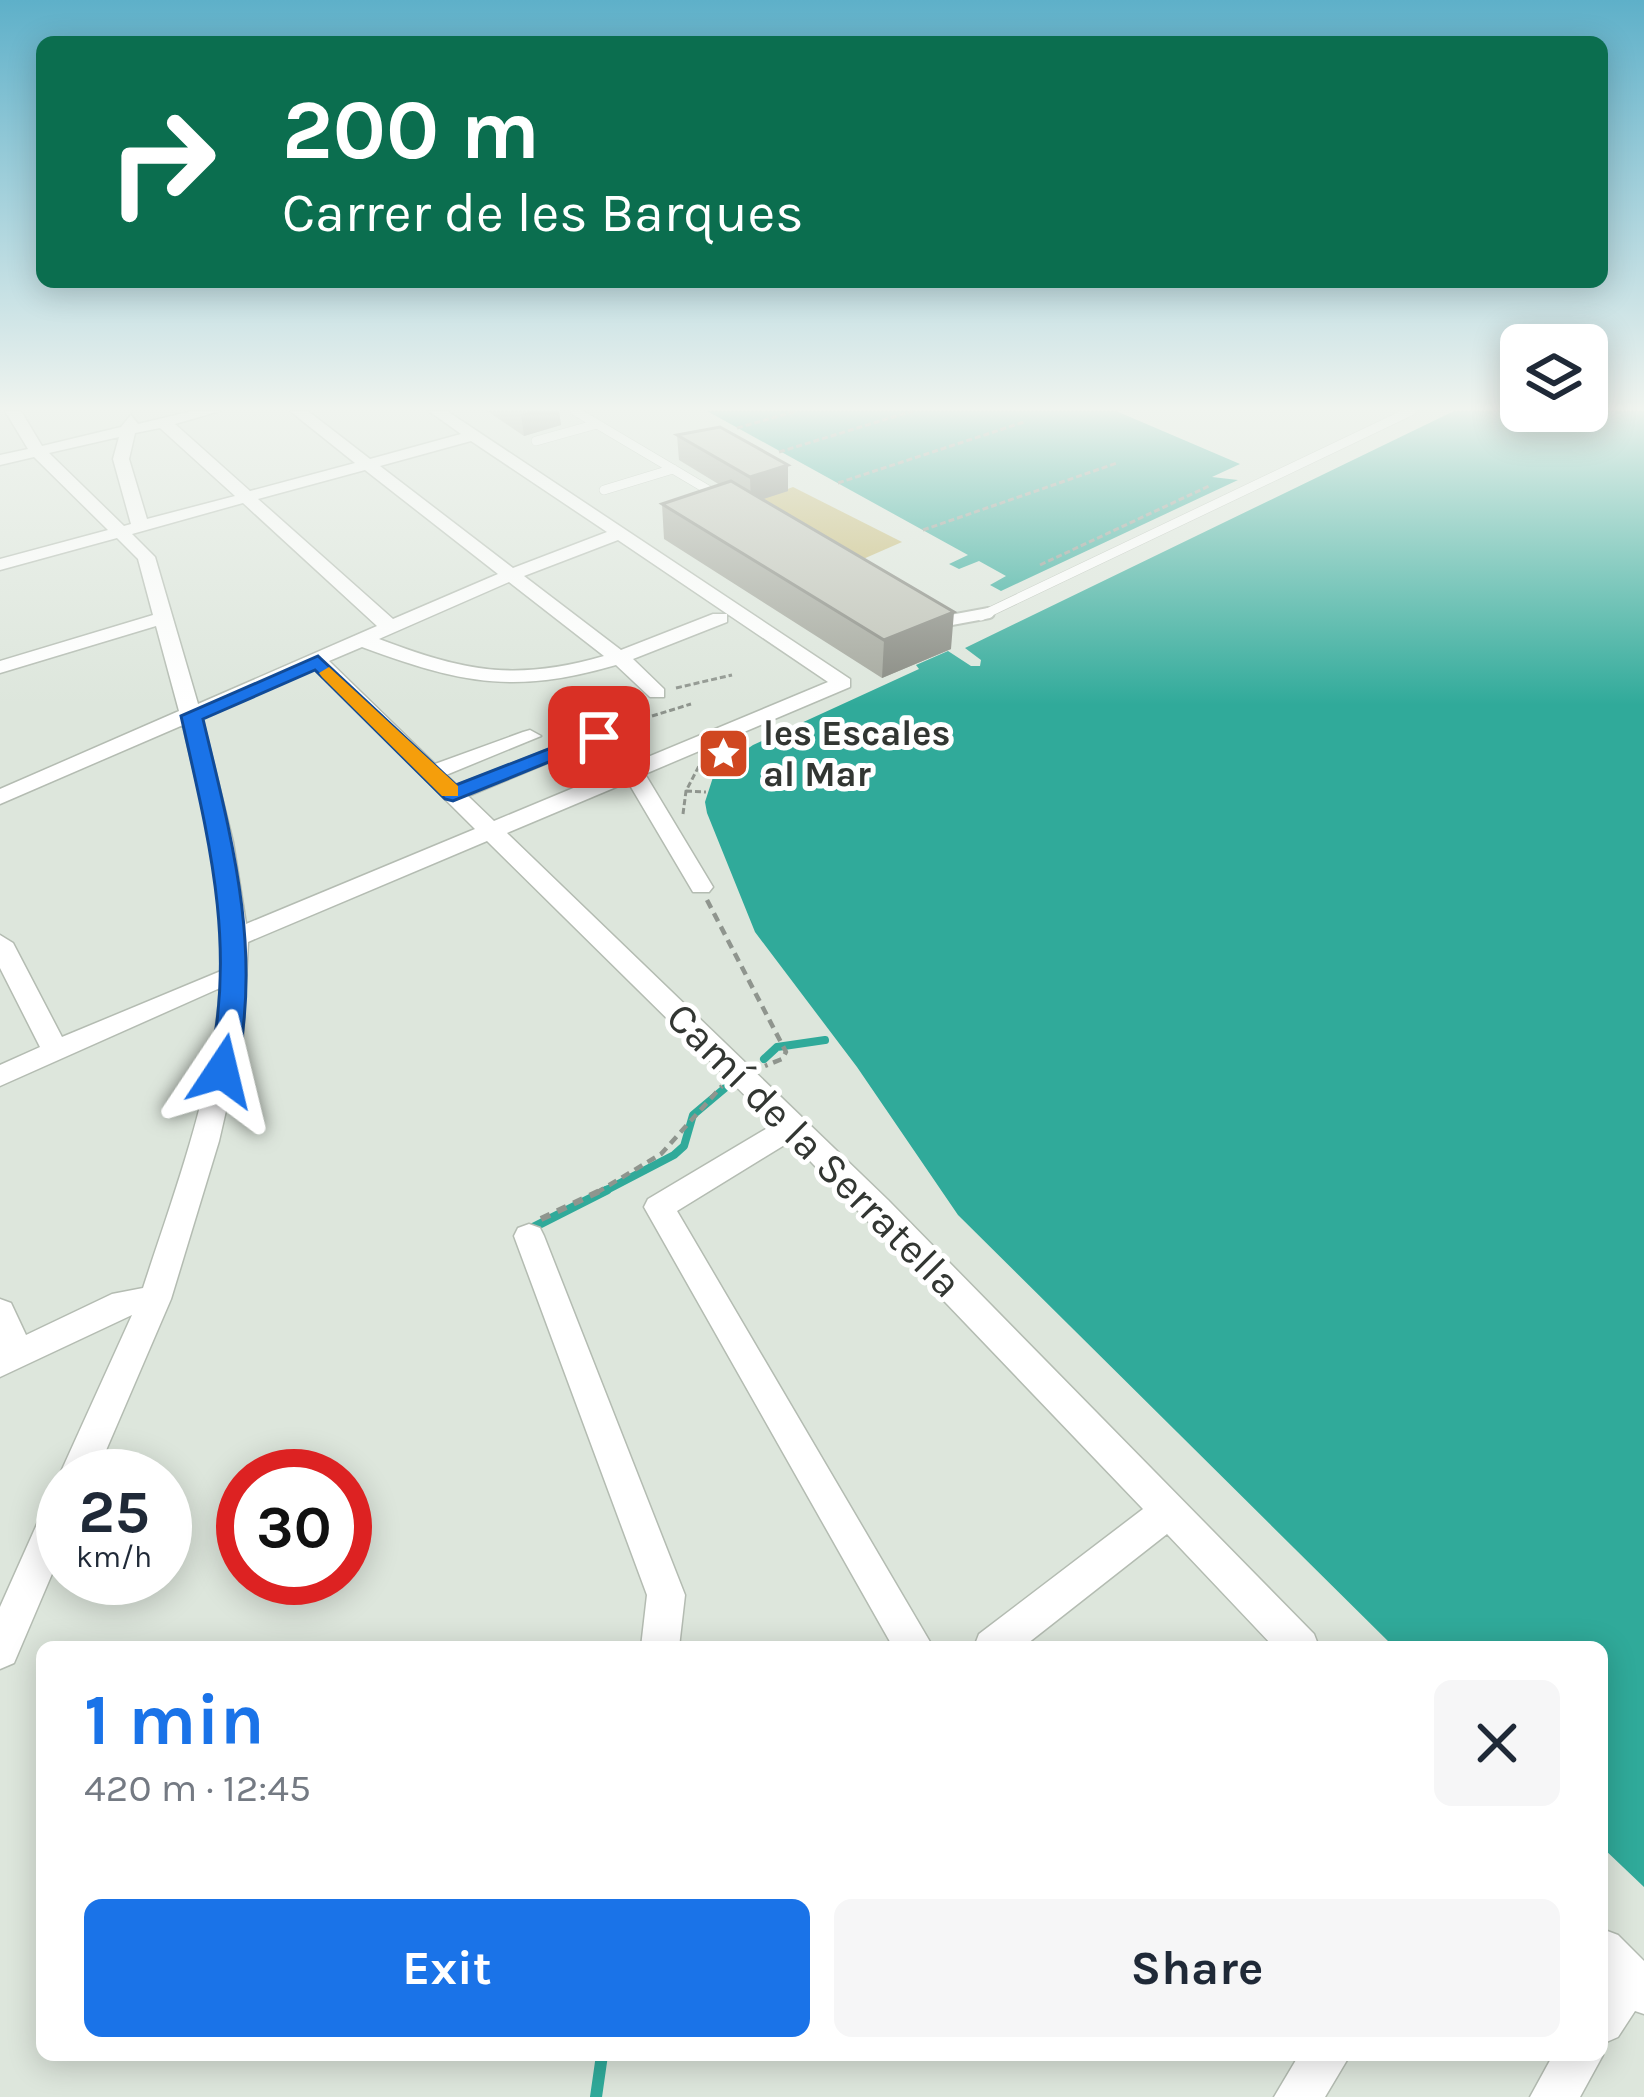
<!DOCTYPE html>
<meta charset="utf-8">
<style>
body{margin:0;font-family:Karla,sans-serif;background:#f6f6f7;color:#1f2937;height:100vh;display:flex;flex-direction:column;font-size:45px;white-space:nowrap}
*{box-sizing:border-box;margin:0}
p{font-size:39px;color:#747a83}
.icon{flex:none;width:66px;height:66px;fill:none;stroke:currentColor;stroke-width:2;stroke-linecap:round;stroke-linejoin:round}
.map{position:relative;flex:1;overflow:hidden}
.sheet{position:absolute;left:36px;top:1641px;width:1572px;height:420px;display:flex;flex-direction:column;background:#fff;border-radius:18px;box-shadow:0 6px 30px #0003}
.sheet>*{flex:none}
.top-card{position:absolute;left:36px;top:36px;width:1572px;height:252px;border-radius:18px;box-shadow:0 6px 30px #0003;background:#0b6e4f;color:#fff;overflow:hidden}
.buttons{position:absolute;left:1500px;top:324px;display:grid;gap:24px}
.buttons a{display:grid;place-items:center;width:108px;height:108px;border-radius:18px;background:#fff;box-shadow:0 6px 30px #0003;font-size:60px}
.speed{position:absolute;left:36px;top:1449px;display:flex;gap:24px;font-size:60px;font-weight:700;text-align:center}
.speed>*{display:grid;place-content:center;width:156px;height:156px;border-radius:50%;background:#fff;box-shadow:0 6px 30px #0003;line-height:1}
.speed small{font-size:30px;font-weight:400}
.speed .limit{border:18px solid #d22;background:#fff;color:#111}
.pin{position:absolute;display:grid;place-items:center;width:102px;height:102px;color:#fff;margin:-51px;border-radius:24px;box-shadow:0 6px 18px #0006}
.me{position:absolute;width:132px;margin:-66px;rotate:10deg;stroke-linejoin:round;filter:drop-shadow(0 0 9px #0008)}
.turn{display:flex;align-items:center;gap:42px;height:252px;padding:0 48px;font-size:54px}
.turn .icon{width:156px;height:156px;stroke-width:2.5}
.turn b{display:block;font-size:84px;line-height:102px}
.round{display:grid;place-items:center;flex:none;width:126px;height:126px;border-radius:18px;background:#f6f6f7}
.head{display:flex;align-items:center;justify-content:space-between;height:204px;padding:0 48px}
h1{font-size:72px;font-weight:700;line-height:90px;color:#1a73e8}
.primary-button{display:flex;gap:24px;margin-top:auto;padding:24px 48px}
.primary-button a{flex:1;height:138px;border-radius:18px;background:#1a73e8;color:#fff;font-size:48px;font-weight:700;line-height:138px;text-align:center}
.primary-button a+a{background:#f6f6f7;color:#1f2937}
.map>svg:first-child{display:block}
.green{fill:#c6b974}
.water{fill:#30aa9a}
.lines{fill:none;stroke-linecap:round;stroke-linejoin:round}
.stream-far2{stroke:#30aa9a;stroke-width:8}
.stream-far1{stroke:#30aa9a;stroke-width:9}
.stream{stroke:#30aa9a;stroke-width:12}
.service-far1-casing{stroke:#b4bcb2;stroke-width:10}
.service-casing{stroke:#b4bcb2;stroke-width:14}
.minor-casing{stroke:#b4bcb2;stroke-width:3}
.path-far2{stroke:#8f958e;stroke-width:3;stroke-dasharray:6 3;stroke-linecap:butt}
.path-far1{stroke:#8f958e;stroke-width:4.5;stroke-dasharray:9 6;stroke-linecap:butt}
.path{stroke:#8f958e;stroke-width:6;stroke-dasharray:10 8;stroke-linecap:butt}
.service-far1{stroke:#fff;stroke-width:9}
.service{stroke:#fff;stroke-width:10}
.minor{fill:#fff;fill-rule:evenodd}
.wall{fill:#a4a79d}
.shaded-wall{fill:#868880}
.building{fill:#bfc2b7;stroke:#868880;stroke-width:3}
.route{fill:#1a73e8;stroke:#114b97;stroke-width:3}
.slow{fill:#f59e0b}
.labels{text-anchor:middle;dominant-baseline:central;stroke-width:10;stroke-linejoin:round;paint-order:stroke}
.far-poi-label{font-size:36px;font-weight:bold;fill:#323632;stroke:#fff;text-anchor:start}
.street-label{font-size:42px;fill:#323632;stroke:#fff}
</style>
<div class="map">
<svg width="1644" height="2097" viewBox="0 0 1644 2097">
<rect width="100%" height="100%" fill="#dde6dc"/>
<path class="green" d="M793,487L902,542L854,563L751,503Z"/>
<path class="water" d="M707,411H1116L1240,464L1212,477L1238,480L1001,591L990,585L1006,576L979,561L959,569L949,564L968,555Z
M1454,411H1644V1887L1602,1847V1647H1394L958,1215L857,1067L755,932L707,813L705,802L715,771L753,745L919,669L916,665L948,651L971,666H980L981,660L965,648Z"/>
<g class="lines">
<path class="stream-far2" d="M764,1059L777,1047L825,1040
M601,1193L674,1155L684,1146L693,1115L731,1083"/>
<path class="stream-far1" d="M534,1227L607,1190"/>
<path class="stream" d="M596,2097L602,2055"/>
<defs>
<path id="service-far1" d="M575,411L720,497
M536,441L597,424
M604,490L673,469
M981,616L1411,411"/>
<path id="service" d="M935,623L989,613"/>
<path id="minor" d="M5,411H21L42,446L121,427L131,415L138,424L192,411H220L175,424L250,491L355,463L290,411H308L370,459L461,434L429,411H447L850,679V687L645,774L713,887L709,892H693L628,782L507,833L888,1200L1314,1634L1319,1647H1274L1167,1534L1023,1647H974L979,1634L1143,1509L791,1141L677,1211L933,1647H893L644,1207L648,1199L774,1124L487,841L248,942L243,1037L219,1141L171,1299L95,1476H63V1484L59,1476L132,1315L0,1377V1299L11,1303L26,1335L112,1294L143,1288C175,1190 213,1091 220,988L0,1086V1065L40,1047L0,968V935L13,943L62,1037L221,971C227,889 201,805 183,725L0,804V789L179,711L156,626L0,673V661L153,615L138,559L117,538L0,570V559L108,530L34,457L0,465V455L28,449ZM160,428L235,496L147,519L129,459L135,433ZM119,437L113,459L131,524L124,526L49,453ZM471,441L607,532L513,568L380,466ZM365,470L498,574L393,619L258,499ZM243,503L377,626L198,704L155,557L132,534ZM618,540L828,682L494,821L468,796L646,722L636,716L629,718L457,785L446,775L541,736L530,730L523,732L435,764L329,661L362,647C460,683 513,695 616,665L650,697H664V689L633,659L727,622V614H713L621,650L524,576ZM509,582L604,656C514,682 464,671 379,639ZM313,668L475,829L246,924L233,842L202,717Z
M529,1224L540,1228L544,1236L685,1595L679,1647H641L647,1595L514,1236L518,1228Z
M63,1491V1548L14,1663L0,1669V1607L50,1495Z
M1602,1929L1618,1935L1644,1961V2014L1635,2011L1618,2037L1602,2044Z
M1602,2053L1603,2055L1580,2097H1530L1553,2055Z
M1299,2055H1350L1325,2097H1274Z"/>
</defs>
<use href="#service-far1" class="service-far1-casing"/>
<use href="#service" class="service-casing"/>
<use href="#minor" class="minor-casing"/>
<path class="path-far2" d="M737,428L797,411
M779,452L913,411
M838,483L1024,422
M923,530L1117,463
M1040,565L1209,486
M676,688L732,675
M652,716L691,704
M552,732L637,700
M697,768L715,771
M686,791L706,792
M683,814L686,791L700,764"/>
<path class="path-far1" d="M707,900L786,1052L782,1059L765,1066
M596,1193L661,1154L722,1086"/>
<path class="path" d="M541,1219L602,1190"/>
<use href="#service-far1" class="service-far1"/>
<use href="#service" class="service"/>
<use href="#minor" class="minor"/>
</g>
<path class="wall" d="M487,411H559L561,425L524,436Z
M677,435L788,465V491L762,499L951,649L882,678L664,539L662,504L720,485L679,460Z"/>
<path class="shaded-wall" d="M533,411H559L561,425L524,436L521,414Z
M788,465V491L751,503L750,477Z
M954,612L951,649L882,678L884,640Z"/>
<path class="building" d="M720,427L788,465L750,477L677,435Z
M731,481L954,612L884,640L662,504Z"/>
<linearGradient id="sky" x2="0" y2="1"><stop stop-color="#5eb0c9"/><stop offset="0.58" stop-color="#f0f4ef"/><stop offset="1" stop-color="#f0f4ef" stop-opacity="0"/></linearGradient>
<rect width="1644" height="705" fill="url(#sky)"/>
<path class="route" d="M318,656L456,785L592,732L599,730L610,737L453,801L445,799L315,670L203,719C231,836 263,950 236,1071L222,1081L208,1071C238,948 208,836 181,716Z"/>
<path class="slow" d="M329,667L458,786V796H442L322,677L319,673Z"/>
<defs>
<symbol id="sight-square" viewBox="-11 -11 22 22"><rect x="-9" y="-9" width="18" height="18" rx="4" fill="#d04720" stroke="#fff"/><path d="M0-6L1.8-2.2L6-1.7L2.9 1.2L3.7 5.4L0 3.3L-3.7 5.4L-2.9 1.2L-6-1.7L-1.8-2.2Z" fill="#fff"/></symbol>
</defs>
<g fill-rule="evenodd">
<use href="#sight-square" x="694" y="724" width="59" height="59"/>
</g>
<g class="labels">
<g class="far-poi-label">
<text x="763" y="733">les Escales<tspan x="763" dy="41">al Mar</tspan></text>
</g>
<g class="street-label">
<text transform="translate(814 1150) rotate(45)">Camí de la Serratella</text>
</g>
</g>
</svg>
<div class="buttons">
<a><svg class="icon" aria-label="layers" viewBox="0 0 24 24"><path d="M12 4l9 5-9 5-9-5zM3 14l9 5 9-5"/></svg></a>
</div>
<div class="speed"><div>25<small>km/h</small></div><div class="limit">30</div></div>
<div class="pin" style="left:599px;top:737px;background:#d93025"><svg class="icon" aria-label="arrive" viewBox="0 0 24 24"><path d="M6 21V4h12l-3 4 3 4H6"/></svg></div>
<svg class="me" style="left:222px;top:1071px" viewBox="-20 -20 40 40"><path d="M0-17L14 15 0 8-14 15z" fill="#1a73e8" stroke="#fff" stroke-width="4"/></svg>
<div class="top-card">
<div class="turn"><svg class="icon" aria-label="right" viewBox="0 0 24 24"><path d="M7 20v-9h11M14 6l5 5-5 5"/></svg><div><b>200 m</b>Carrer de les Barques</div></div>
</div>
<section class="sheet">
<div class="head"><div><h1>1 min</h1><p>420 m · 12:45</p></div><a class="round"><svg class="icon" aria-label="close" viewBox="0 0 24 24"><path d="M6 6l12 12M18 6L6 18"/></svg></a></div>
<div class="primary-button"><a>Exit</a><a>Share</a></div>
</section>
</div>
